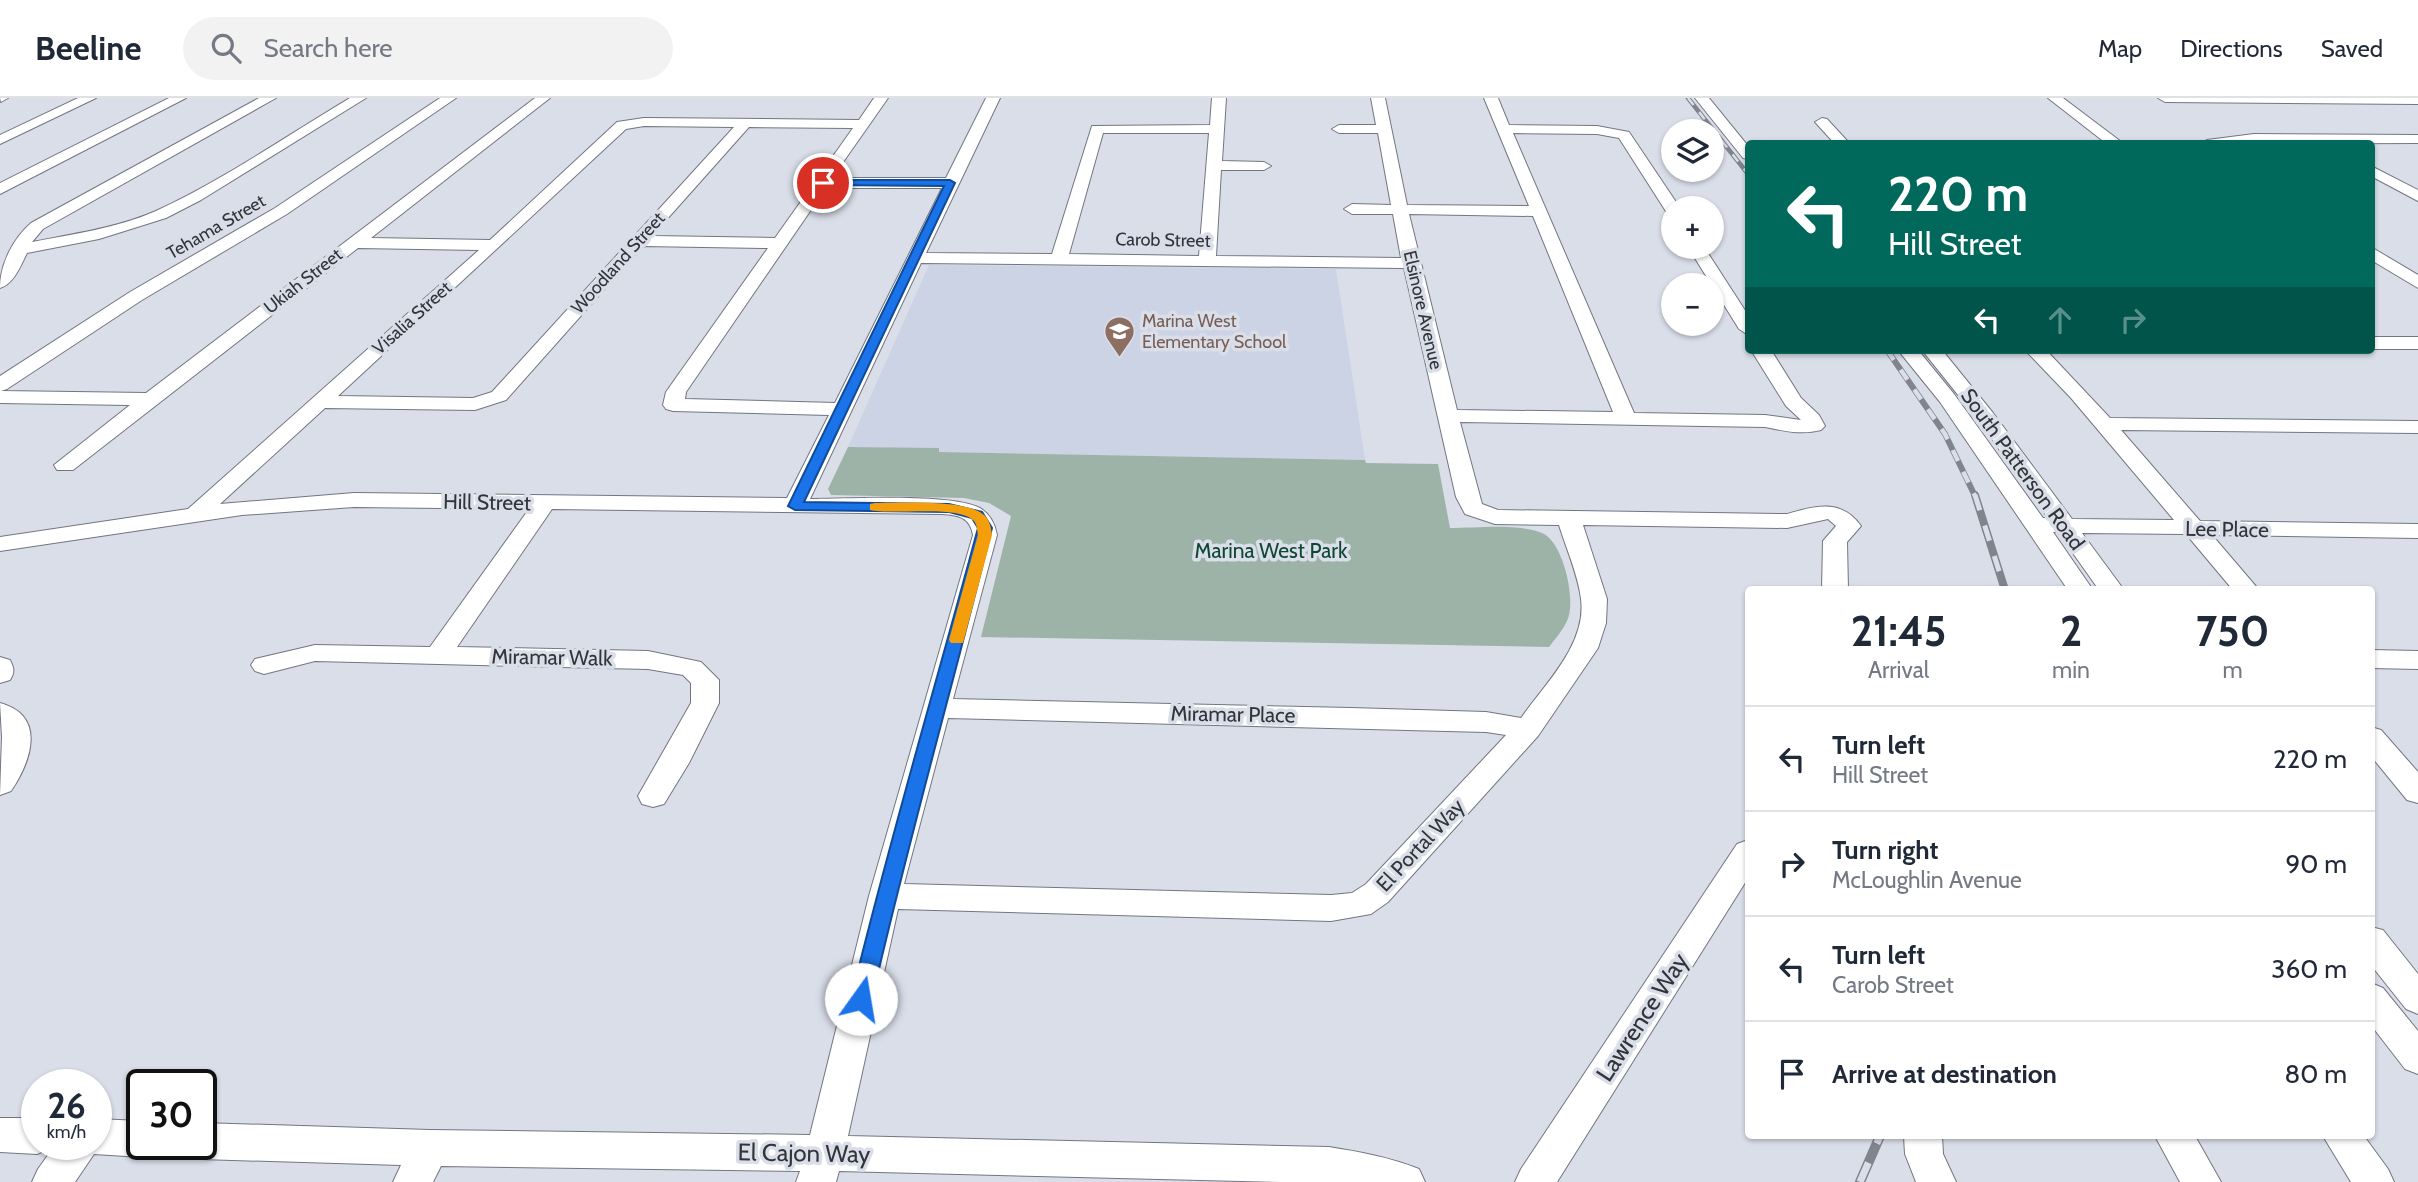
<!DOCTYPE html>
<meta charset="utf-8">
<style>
body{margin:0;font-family:Cabin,sans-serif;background:#f2f2f3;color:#1f2937;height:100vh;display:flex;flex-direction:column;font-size:26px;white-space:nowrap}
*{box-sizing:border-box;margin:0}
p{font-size:23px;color:#747a83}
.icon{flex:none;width:38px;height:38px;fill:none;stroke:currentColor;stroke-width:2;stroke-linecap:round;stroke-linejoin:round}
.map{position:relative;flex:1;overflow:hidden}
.drawer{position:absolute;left:1745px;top:488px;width:630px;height:553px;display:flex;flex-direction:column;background:#fff;border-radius:7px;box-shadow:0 2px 5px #0004}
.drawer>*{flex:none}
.top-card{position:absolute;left:1745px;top:42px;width:630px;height:214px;border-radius:7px;box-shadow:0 2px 5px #0004;background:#00695c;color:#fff;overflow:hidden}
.buttons{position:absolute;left:1661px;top:21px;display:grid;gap:14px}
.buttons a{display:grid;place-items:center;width:63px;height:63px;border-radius:50%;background:#fff;box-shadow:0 2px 5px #0004;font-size:35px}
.speed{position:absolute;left:21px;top:971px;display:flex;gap:14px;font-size:35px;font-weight:700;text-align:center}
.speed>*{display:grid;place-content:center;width:91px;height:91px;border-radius:50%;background:#fff;box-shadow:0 2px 5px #0004;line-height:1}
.speed small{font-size:18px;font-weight:400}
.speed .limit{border:4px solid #111;border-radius:10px;background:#fff;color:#111}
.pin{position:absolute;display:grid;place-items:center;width:60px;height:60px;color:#fff;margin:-30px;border:4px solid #fff;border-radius:50%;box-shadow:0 2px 7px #0007}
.me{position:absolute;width:77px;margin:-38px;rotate:13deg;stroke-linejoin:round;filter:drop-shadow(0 0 5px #0008)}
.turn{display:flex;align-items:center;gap:24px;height:147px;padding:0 28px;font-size:32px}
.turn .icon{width:91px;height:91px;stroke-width:2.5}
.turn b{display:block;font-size:49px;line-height:60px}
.lanes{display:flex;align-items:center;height:66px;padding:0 28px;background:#0003;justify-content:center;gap:35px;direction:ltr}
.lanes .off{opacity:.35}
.eta{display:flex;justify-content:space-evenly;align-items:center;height:119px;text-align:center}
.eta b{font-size:42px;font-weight:700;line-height:49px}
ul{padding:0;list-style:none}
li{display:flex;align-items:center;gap:21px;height:105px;padding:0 28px;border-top:2px solid #e0e1e3}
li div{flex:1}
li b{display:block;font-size:26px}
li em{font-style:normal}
header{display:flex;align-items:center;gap:42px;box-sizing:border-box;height:98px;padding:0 35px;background:#fff;border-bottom:2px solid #e0e1e3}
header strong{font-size:33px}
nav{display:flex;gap:38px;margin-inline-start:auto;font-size:24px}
.search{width:490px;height:63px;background:#f2f2f3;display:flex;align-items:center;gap:18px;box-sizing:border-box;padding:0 24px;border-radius:38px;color:#747a83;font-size:26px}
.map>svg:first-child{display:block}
.built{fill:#cbd3e5}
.green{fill:#9eb3a7}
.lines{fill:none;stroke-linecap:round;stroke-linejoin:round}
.minor-casing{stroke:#727680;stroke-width:2}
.minor{fill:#fff;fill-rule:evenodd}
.rail-far3-casing{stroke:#81848c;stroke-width:4.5}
.rail-far2-casing{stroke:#81848c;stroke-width:6}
.rail-far1-casing{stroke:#81848c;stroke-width:8}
.rail-casing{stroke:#81848c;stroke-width:10}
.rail-far3{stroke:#d9dee9;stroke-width:2.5;stroke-dasharray:9;stroke-linecap:butt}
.rail-far2{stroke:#d9dee9;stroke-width:4.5;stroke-dasharray:12;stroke-linecap:butt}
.rail-far1{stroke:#d9dee9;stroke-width:5;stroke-dasharray:16;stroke-linecap:butt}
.rail{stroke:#d9dee9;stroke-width:7;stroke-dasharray:21;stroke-linecap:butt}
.route{fill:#1a73e8;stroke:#114b97;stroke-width:2}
.slow{fill:#f59e0b}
.labels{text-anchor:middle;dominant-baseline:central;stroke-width:7;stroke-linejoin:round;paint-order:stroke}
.far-street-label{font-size:18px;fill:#323438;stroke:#d9dee9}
.far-education-label{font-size:18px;fill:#785e54;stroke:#d9dee9;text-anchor:start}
.street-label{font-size:21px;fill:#323438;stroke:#d9dee9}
.park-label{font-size:21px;fill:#0f4830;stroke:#d9dee9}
.near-street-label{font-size:24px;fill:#323438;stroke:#d9dee9}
</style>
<header>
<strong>Beeline</strong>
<div class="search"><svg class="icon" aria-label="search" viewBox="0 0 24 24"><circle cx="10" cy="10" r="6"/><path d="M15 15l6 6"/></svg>Search here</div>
<nav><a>Map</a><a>Directions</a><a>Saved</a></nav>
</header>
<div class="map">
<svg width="2418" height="1084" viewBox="0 0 2418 1084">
<rect width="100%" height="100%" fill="#d9dee9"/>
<path class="built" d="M929,167L1336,171L1365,362L938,354L939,351L848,349Z"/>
<path class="green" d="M848,349L939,350V354L1365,362L1366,365L1438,366L1450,430C1476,430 1518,425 1542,435C1563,443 1577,503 1567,523C1563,532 1555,541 1549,549L981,539L1011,418L989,405L964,400L831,397L828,391Z"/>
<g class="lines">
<defs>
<path id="minor" d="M0,0H8L1,4Z
M78,0H96L0,46V37Z
M169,0H186L0,96V85Z
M259,0H276L43,131L32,144C73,136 117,130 156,113C220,84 288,37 350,0H366L201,102L166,120L99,141L27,155C21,167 14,186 0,190C0,166 13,141 31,125Z
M440,0H456L287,116L142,202L7,291L1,293L146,295L535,0H550L371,140L490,142L617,24L644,20L859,22L874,0H888L832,80H946L986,0H1000L926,155L1052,156L1092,28L1210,27L1212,0H1226L1222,63L1264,64L1271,68L1264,72H1221L1216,158L1401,160L1393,116H1352L1344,111L1352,106L1391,107L1378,35H1339L1332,31L1339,27H1376L1371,0H1385L1407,107L1529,108L1484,0H1498L1509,27L1597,28L1629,34L1680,110H1673V117L1667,115L1619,40L1597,36L1513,35L1634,315L1765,317L1801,322L1786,308L1751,252H1771L1801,300L1819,317L1825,328L1821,332C1802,337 1784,333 1765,329L1460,324L1482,406L1498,412L1787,416C1815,408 1841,400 1861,428L1847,444L1848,492H1822L1823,443L1836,428L1828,421L1787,430L1583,427L1607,501L1606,525L1598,550L1538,638L1388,804L1371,816L1331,823L898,811L848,1038L1329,1049C1360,1054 1389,1059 1419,1071L1425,1084H1282L839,1073L836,1084H796L800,1073L441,1068L433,1084H393L401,1067L201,1061L187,1055L183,1046H201V1025L430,1032L810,1037L869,798L973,437C970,419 958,417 942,416L552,411L457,549L648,553L701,564L719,582V605L689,665L664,706L653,709L642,706L638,698L691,605V585L683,577L648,571L315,563L264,576L255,573L251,567L255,561L315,547L430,549L529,411L354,409L242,417L0,453V439L188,411L479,152L358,150L73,372H57L54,367L130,307L0,305V278L130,194L275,110ZM644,28L734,29L492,294L473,300L338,298L626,31ZM749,29L853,30L775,140L652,138ZM1103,35H1209L1199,158L1069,156ZM826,90H942L835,305L685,301L686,294ZM1409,116L1533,118L1613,314L1457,312ZM643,148L768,150L666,294L663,307L666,311L673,313L829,317L787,400L354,395L220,406L325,310L475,312L506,302ZM921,165L1404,170L1456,399L1465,416L1495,426L1559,427C1566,450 1578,476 1581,501C1587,546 1545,586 1521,620L1486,614L1351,610L953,601L997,437C995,426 990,416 980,410C951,395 847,401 810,401ZM948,620L1486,634L1506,637L1366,786L1352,795L1331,797L904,786Z
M1695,0H1709L1748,48V61L1743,60Z
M2048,0H2063L2124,46H2107Z
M2158,0H2418V6L2165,4Z
M1822,20L1827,21L1850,46H1835L1815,24Z
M2254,36L2418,37V45L2200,46L2207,42Z
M2371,68L2418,92V103L2371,78Z
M1688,149H1704L1748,217V237L1739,231Z
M2371,149L2418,177V190L2371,162Z
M2371,239H2418V251H2371Z
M1898,252H1918L1954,296L2043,420H2048L1979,323L1922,252H1942L1993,315L2072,421L2174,422L2071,300L2025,252H2046L2110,320L2418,323V335L2121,332L2200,423L2418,426V440L2212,437L2259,492H2233L2186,436L2082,435L2124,492H2099L2058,434H2053L2093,492H2068L1940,304Z
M2371,552L2418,553V571L2371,570Z
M0,559L10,562C14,570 15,574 10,582L0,585Z
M0,605C48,618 30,665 11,693L0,697L2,639Z
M2371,629L2381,632L2418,674V705L2407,702L2371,658Z
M1748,742V780L1557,1084H1515L1521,1071L1737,746Z
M2371,829L2383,832L2418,876V916L2406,911L2371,867Z
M2371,885L2383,890L2418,933V976L2405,971L2371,927Z
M0,1020H37V1046H52L51,1050L37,1056L0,1054Z
M96,1021L142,1023V1046H159L156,1053L142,1059L94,1056L75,1084H32L38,1071L56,1046H96Z
M1904,1038H1942L1943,1056L1956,1084H1916L1905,1056Z
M2155,1038H2195L2221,1084H2180Z
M2323,1038H2364L2388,1071L2394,1084H2351Z"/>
</defs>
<use href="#minor" class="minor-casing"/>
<use href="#minor" class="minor"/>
<defs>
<path id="rail-far3" d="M1688,0L1748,76"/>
<path id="rail-far2" d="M1887,252L1945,336L1975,398"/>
<path id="rail-far1" d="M1975,397L2005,492"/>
<path id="rail" d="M1860,1084L1880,1038"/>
</defs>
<use href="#rail-far3" class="rail-far3-casing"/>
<use href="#rail-far2" class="rail-far2-casing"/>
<use href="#rail-far1" class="rail-far1-casing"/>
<use href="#rail" class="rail-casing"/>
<use href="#rail-far3" class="rail-far3"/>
<use href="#rail-far2" class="rail-far2"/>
<use href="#rail-far1" class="rail-far1"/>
<use href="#rail" class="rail"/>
</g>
<path class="route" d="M823,82H950L955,85L804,404L949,406L982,414L992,430C953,587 908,743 872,901L869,907L861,909L854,907L851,901C889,743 936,587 978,430L972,420L949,414L795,412L788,408L944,88L820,87V83Z"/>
<path class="slow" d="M875,405C898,405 967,401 984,417C990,422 991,430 992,437L963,545H951L949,542L978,437C977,432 977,425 973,422C957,407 893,417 870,412V406Z"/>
<defs>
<symbol id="school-pin" viewBox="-11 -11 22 30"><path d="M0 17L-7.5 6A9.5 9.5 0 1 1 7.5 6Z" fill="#8d6e63" stroke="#d9dee9"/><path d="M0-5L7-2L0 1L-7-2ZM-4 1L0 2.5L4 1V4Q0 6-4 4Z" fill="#fff"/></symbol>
</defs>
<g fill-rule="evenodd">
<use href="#school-pin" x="1102" y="216" width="35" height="47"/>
</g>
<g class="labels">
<g class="far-street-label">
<text transform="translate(216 129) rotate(-30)">Tehama Street</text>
<text transform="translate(1163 142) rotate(1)">Carob Street</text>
<text transform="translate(618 165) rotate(-48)">Woodland Street</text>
<text transform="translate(303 183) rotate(-38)">Ukiah Street</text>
<text transform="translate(1423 212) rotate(77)">Elsinore Avenue</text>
<text transform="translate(412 220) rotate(-42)">Visalia Street</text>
</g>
<g class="far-education-label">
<text x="1142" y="223">Marina West<tspan x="1142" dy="21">Elementary School</tspan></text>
</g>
<g class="street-label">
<text transform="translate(2023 371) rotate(54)">South Patterson Road</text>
<text transform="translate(487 404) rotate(1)">Hill Street</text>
<text transform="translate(2227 431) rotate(1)">Lee Place</text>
<text transform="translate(552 559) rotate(1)">Miramar Walk</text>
<text transform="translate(1233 616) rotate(1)">Miramar Place</text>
<text transform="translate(1420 747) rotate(-47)">El Portal Way</text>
</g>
<g class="park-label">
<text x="1271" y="452">Marina West Park</text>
</g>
<g class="near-street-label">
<text transform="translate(1642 919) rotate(-57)">Lawrence Way</text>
<text transform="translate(804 1055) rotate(1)">El Cajon Way</text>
</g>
</g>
</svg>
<div class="buttons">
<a><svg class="icon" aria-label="layers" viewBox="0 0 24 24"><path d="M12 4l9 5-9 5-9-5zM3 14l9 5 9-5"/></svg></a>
<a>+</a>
<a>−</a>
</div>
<div class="speed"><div>26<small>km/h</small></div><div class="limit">30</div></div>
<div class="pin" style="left:823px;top:85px;background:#d93025"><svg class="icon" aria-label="arrive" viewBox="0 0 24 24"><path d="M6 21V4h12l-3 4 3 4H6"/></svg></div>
<svg class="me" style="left:861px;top:901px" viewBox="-20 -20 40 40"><circle r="19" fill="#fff"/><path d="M0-13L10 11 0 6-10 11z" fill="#1a73e8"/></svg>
<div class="top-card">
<div class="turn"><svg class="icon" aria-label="left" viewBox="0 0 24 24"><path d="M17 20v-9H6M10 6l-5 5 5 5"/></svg><div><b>220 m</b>Hill Street</div></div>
<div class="lanes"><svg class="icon" aria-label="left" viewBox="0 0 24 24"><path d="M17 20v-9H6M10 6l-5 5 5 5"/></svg><svg class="icon off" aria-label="ahead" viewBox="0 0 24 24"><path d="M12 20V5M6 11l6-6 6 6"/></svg><svg class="icon off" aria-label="right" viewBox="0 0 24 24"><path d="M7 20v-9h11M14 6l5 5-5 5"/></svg></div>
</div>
<section class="drawer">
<div class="eta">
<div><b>21:45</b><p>Arrival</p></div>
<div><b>2</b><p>min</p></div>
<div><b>750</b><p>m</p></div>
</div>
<ul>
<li><svg class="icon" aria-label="left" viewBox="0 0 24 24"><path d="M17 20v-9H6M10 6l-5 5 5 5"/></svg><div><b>Turn left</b><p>Hill Street</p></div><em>220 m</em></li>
<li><svg class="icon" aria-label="right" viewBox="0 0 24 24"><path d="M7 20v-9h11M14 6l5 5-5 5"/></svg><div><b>Turn right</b><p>McLoughlin Avenue</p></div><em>90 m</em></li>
<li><svg class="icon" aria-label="left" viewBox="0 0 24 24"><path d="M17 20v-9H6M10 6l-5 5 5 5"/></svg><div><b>Turn left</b><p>Carob Street</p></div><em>360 m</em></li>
<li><svg class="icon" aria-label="arrive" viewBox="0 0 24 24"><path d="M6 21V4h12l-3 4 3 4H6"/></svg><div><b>Arrive at destination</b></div><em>80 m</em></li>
</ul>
</section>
</div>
